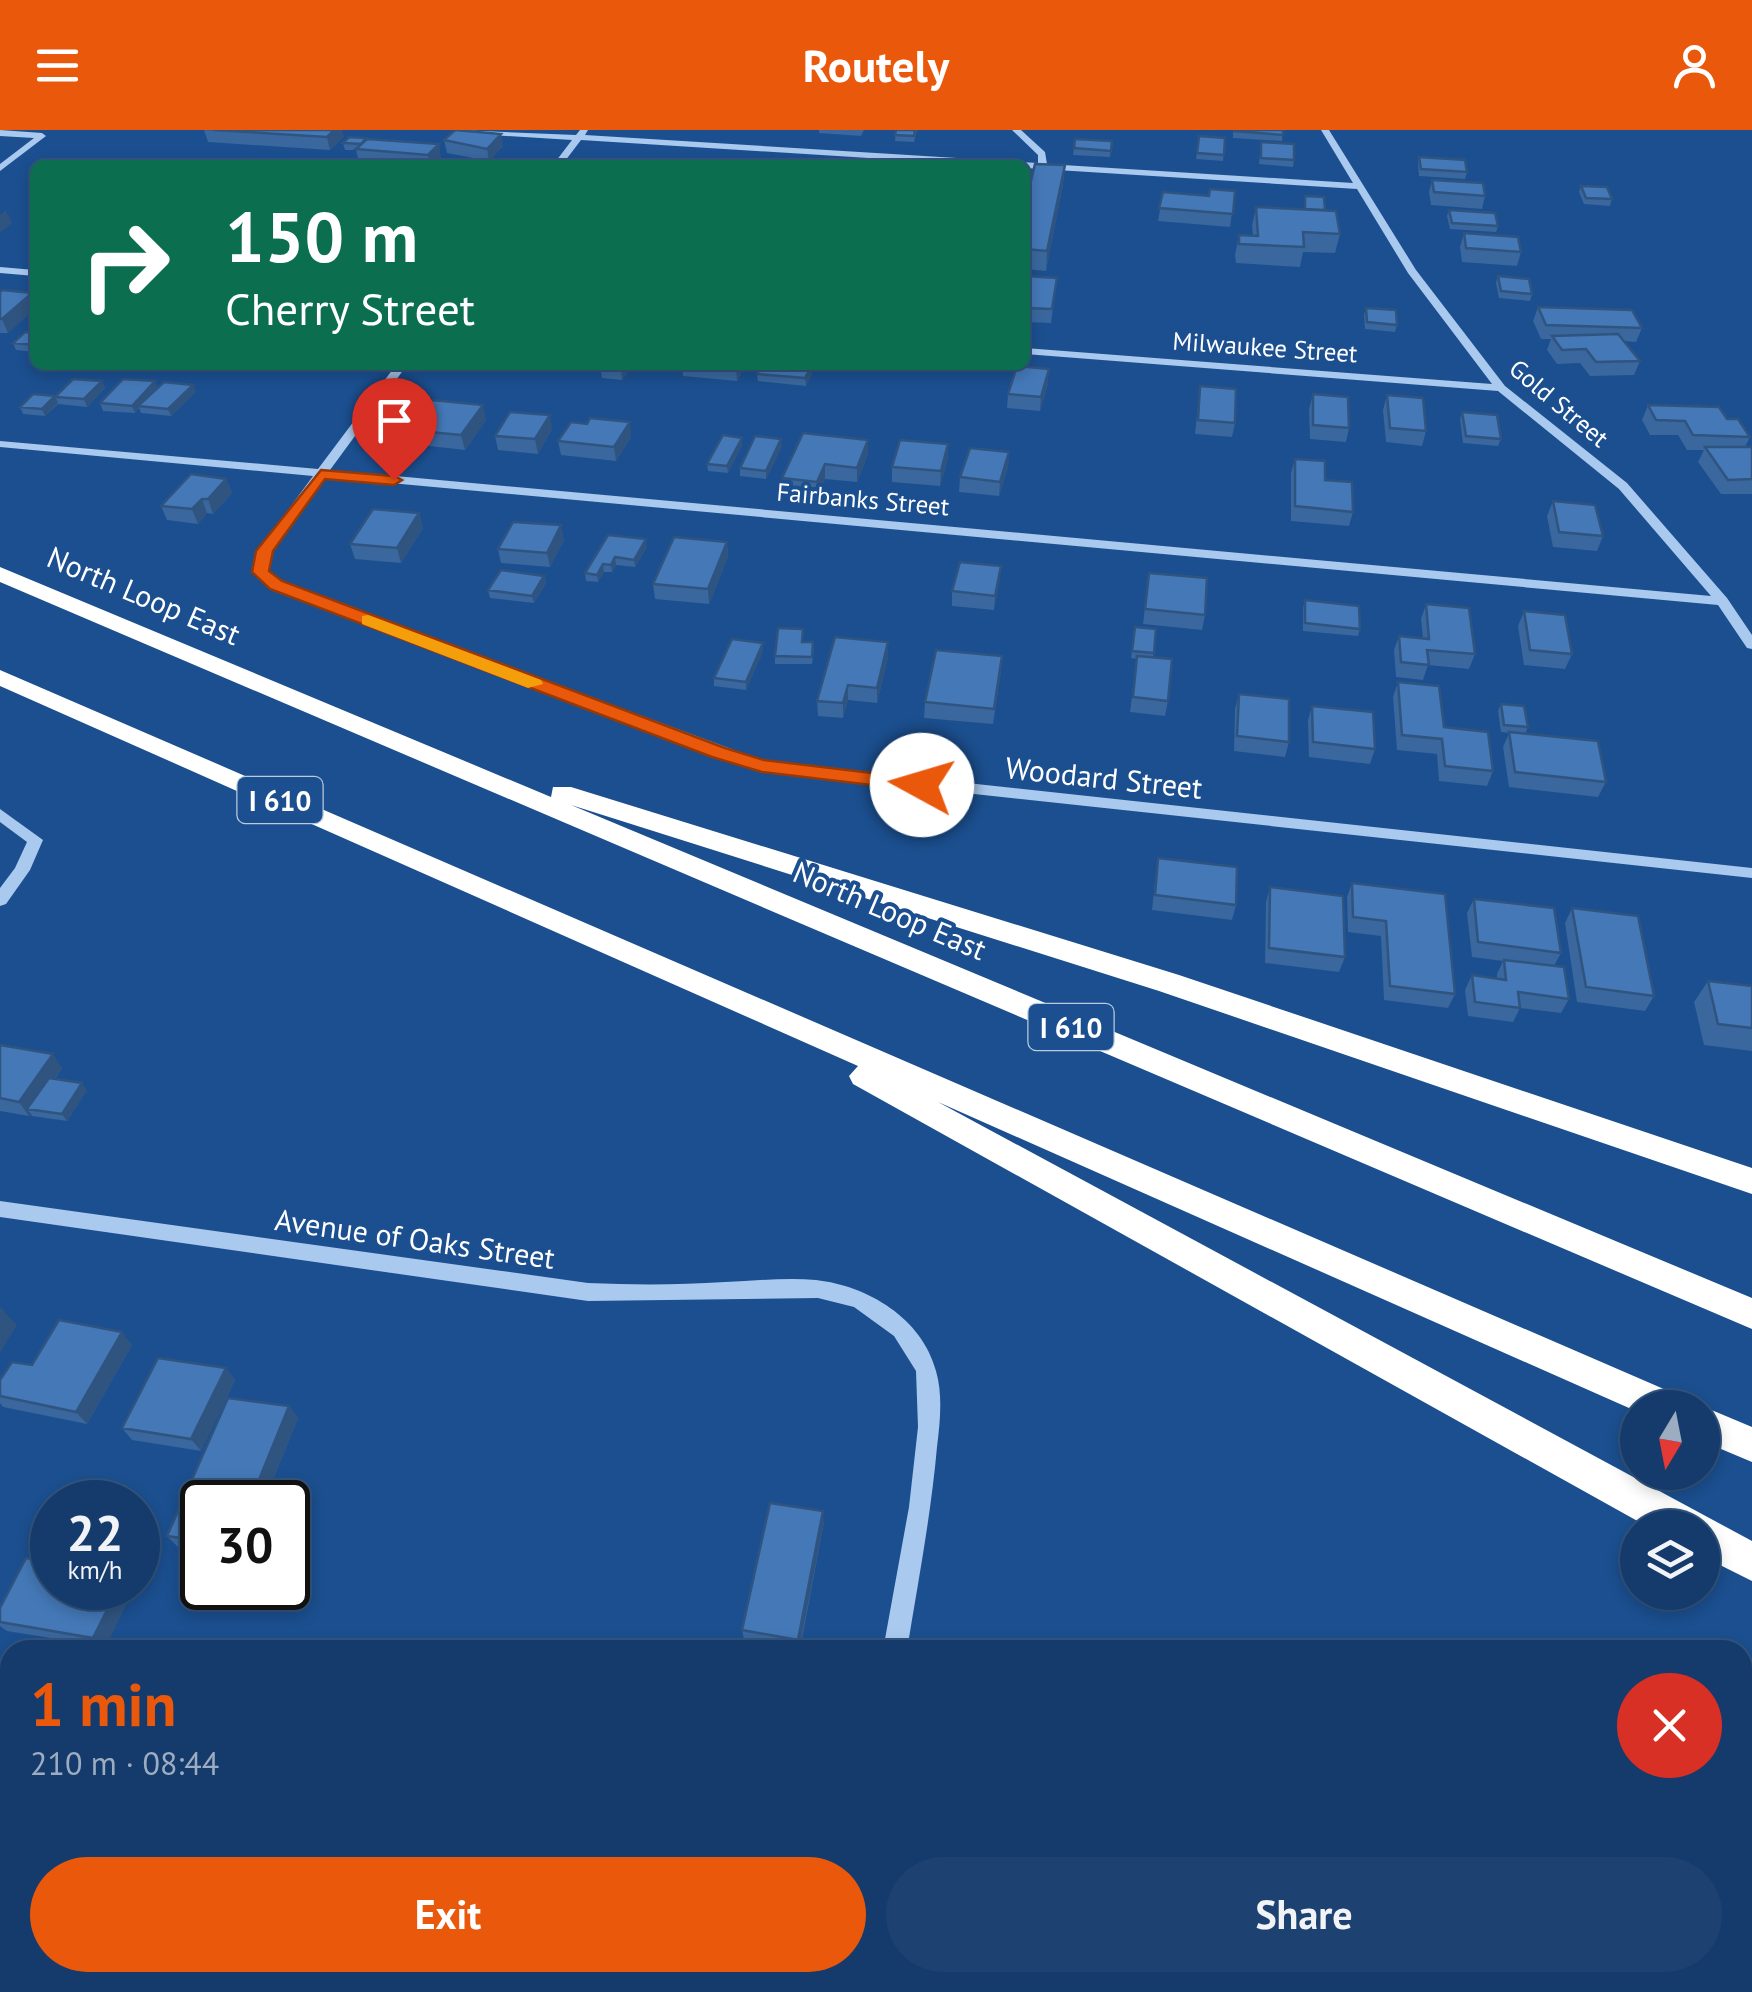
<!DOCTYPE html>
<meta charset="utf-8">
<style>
body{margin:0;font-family:"PT Sans",sans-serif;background:#1d4271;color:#f1f3f6;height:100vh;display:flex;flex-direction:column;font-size:38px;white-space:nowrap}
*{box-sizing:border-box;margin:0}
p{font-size:32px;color:#9dadc1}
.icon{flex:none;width:55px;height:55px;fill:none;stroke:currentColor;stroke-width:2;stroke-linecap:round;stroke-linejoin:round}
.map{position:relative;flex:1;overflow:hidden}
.details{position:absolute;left:0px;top:1510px;width:1752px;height:352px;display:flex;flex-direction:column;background:#143b6b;border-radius:30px 30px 0 0;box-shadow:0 5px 15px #0003,0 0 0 2px #33557e}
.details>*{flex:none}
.top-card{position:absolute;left:30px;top:30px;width:1000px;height:210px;border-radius:15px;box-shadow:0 5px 15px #0003,0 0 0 2px #33557e;background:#0b6e4f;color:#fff;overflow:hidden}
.needle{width:65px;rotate:190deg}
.buttons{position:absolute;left:1620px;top:1260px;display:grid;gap:20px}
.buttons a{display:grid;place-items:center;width:100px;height:100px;border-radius:50%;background:#143b6b;box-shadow:0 5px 15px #0003,0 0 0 2px #33557e;font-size:50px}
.speed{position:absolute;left:30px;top:1350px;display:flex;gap:20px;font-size:50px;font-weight:700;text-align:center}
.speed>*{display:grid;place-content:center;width:130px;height:130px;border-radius:50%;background:#143b6b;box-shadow:0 5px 15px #0003,0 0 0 2px #33557e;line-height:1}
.speed small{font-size:25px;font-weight:400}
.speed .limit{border:5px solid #111;border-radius:15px;background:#fff;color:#111}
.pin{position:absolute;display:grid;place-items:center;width:85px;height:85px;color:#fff;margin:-102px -42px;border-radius:50% 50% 50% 0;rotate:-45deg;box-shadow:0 0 10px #0007}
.pin .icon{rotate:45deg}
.me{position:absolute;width:110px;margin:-55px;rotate:276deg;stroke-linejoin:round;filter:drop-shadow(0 0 8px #0008)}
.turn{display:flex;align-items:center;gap:35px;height:210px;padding:0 30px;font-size:45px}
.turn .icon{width:130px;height:130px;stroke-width:2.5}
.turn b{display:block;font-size:70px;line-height:85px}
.round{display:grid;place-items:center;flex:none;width:105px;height:105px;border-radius:52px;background:#1d4271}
.headline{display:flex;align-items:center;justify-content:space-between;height:170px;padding:0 30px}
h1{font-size:60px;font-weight:600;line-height:75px;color:#ea580c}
.action{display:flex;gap:20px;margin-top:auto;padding:20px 30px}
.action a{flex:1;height:115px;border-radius:60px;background:#ea580c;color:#fff;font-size:40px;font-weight:600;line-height:115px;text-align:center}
.action a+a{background:#1d4271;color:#f1f3f6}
header{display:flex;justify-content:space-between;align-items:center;height:130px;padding:0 30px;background:#ea580c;color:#fff;font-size:45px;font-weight:600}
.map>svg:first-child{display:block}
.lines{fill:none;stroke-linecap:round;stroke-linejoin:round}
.minor{fill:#a9c9ee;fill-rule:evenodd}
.highway{fill:#fff;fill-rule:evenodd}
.wall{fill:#3a679d}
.shaded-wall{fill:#305480}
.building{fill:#4478b7;stroke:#305480;stroke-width:2.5}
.route{fill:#ea580c;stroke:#983908;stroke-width:2.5}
.slow{fill:#f59e0b}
.labels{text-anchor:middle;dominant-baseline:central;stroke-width:8;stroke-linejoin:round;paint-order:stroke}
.far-street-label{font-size:25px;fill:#fff;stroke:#1b4f8f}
.shield{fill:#1b4f8f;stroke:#bbcadd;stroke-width:2.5}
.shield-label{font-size:28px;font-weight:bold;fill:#fff}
.street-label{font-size:30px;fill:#fff;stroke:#1b4f8f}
</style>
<header><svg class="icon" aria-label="menu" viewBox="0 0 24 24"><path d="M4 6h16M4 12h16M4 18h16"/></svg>Routely<svg class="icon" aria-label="person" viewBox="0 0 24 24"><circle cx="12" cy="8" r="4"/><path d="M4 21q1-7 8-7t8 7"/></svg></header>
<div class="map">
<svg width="1752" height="1862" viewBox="0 0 1752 1862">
<rect width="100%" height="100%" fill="#1b4f8f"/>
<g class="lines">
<path class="minor" d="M0,0L42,3L46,6L0,41V34L34,8L0,6Z
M456,0L576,5L580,0H588L585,5L1038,33V25L1012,0H1021L1045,22L1047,34L1353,53L1321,0H1329L1416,140L1505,256L1627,353L1727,468L1752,505V519L1747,518L1718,475L325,347L270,421L267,441L281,452L764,631L1752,738V748L762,641L271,458L254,442L258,421L313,346L0,317V311L318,339L396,235H407L330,340L1711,466L1619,359L1498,261L1025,224V218L1492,254L1408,143L1357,59L1025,38V35H979L581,10L562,35H553L572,10L460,3Z
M0,137L35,140V146L0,143Z
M0,679L43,710L30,740L6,774L0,776V758L15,738L27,712L0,692Z
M0,1071L588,1153C634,1155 679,1155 725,1152C755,1151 786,1147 816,1150C868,1156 922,1188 936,1241C943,1265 940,1293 937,1317C931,1385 918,1452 907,1520H883L909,1377L918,1297L916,1241L894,1206L854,1177L818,1168L588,1171L0,1087Z
M1742,1806L1752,1807V1833L1742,1832Z
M335,1852H361L357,1862H331Z
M833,1852H859L857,1862H831Z"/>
<path class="highway" d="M0,437L551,667L553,657H571L1179,845L1752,1038V1064L1159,861L571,675L1752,1168V1199L0,452Z
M0,540L1680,1266L1685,1278H1638V1282L938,972L1752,1411V1451L1702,1426V1398H1650L853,954L849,946L858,936L0,556Z
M1702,1276L1752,1297V1332L1702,1311Z"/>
</g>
<path class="wall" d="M204,0L344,6L330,20L208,12Z
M819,0H864L861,6L819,3Z
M896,0H917L914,12L895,11Z
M1233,0H1283L1282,11L1233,8Z
M1199,6L1225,8L1223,31L1196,29Z
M349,7L441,27L433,35H356L359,32L356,20H345L343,13Z
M1075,9L1112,11L1110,27L1073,25Z
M444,10L503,16L489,31L447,23Z
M1261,12L1294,30L1293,37L1259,34Z
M1419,27L1467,42L1465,49L1419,46L1418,34Z
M1065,35L1063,54L1046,141L1025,139V76Z
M1432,50L1485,66L1482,79L1431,75L1429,62Z
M1581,56L1612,69L1610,76L1584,74L1579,62Z
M1235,61L1230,97L1158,91L1163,62L1209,66Z
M1305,66L1325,80L1340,104L1335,123L1303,122L1300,137L1236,133L1235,125L1239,105L1253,106L1252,96L1256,77L1304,79Z
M1449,80L1498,96L1496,102L1450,99L1447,86Z
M1464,103L1521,122L1517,136L1462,132L1460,117Z
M1025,146L1057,148L1051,193L1025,192Z
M1498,146L1532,164L1530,171L1499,168L1496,153Z
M0,162L8,203H0Z
M1538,177L1642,198L1636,212L1624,211L1640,231L1634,245L1590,246L1580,233L1557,234L1547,220L1551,209H1541L1533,191Z
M1366,178L1397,195L1395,202L1365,199L1364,185Z
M35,203V222L16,220L13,213Z
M544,235H582L579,241L544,238Z
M600,235H670L665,242L630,239L622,250L602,248Z
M682,235H745L737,251L683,246Z
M813,235V241L806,256L758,251L757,244Z
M102,251L105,258L87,277L58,274L45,286L23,284L20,277Z
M155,251L157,258L196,262L171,286L141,283L139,278L135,283L103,281L100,273Z
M1048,253L1040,281L1007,278L1008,264Z
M1200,256L1235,293L1232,307L1195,304Z
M1313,264L1349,298L1346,312L1310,309L1309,279Z
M1387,265L1426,301L1422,316L1386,312L1383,280Z
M1648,275L1727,289L1750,307L1745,317H1752V364H1721L1698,332L1704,320H1687L1678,305H1650L1642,290Z
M1462,282L1501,309L1498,316L1463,313L1460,289Z
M486,290L465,320L412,314L408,300Z
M552,299L538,324L498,320L495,306Z
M803,303L868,324L857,352L825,349L818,367L783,363L782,348Z
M631,307L616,331L561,325L558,311Z
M742,308V315L728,343L708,341L707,334Z
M782,316L766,349L740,346V338Z
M1009,322L1008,337L999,366L959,362L960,347Z
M948,328L940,356L892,352V337Z
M1295,329L1325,350L1353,382L1349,396L1291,391V343Z
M226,349L232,363L213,384L207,383L198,394L167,390L161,376Z
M1553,371L1603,406L1597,421L1553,417L1547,386Z
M419,383L423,398L401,433L355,429L350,414Z
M608,405L647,417L635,437L616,435L612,442H604L598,452L586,451L585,443Z
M564,410L550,437L501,433L498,419Z
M727,412L728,427L709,474L655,469L653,454Z
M1001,436L994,480L952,476V461Z
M1149,443L1205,485L1202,500L1143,494Z
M544,446L546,453L534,473L490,468L488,460Z
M1305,470L1360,499L1358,506L1303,501V478Z
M1426,474L1475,524L1469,539L1428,535L1423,550L1396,547L1394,520L1399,506L1423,508L1421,489Z
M1524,481L1572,524L1565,539L1524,535L1518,496Z
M1135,497L1156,499L1153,528L1168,571L1165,586L1130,582L1137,529L1131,528Z
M803,512L814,519L812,534H775V526Z
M763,521L746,560L714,556V548Z
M888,527L877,573L848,570L843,588L818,586L817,571Z
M1001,541L993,594L924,588L925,572Z
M1398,552L1444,597L1493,641L1487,656L1439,651L1437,624L1397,620L1393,567Z
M1239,564L1289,612L1285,627L1234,621L1235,579Z
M1501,574L1528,597L1525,604L1606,652L1598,667L1509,657L1503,617L1509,603L1501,602L1498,581Z
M1312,576L1375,619L1370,634L1309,627L1308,590Z
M1158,728L1236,775L1232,790L1152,780L1156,743Z
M1352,753L1455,864L1448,878L1384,870L1381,806L1348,802L1347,767Z
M1270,757L1345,827L1339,842L1265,833L1266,772Z
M1474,769L1561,823L1554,836L1569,869L1561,883L1520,878L1513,892L1468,886L1465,860L1472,845L1497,849V844L1503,831L1472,827L1467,783Z
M1572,778L1654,866L1645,881L1577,872L1565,793Z
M1708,851L1752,856V921L1704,915L1694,872Z
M0,915L62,938L55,949L87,960L67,991L32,986L31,984L29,986L0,981Z
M132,1215L87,1294L3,1277L0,1273V1250L32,1235Z
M226,1238L235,1250L201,1321L132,1310L122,1298Z
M228,1268L289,1276L298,1288L264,1372H202V1420L178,1417L167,1406Z
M824,1392L800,1520L744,1510L742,1500Z
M26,1428L106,1517L7,1501L0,1496V1478Z"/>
<path class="shaded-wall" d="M334,0H342L344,6L330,20L327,7Z
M501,4L503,16L489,31L487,19Z
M439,14L441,27L433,35H430L428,25Z
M1065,35L1063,54L1046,141L1047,121Z
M6,80L12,93L0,103V85Z
M32,163L35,170V179L8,203L2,189Z
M621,235H629L630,239L622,250Z
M737,235H745L737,251L736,237Z
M813,235V241L806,256L805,248Z
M1049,239L1048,253L1040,281L1041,267Z
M102,251L105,258L87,277L84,269Z
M155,251L158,258L138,276L139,278L135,283L132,276Z
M193,255L196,262L171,286L168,279Z
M55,266L58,273L45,286L42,279Z
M483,275L486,290L465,320L461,305Z
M550,285L552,299L538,324L535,309Z
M630,292L631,307L616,331L614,317Z
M742,308V315L728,343L727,336Z
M781,309L782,316L766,349V341Z
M868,310V324L857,352V338Z
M948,314V328L940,356L941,341Z
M1009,322L1008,337L999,366L1000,352Z
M825,334V349L818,367L817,352Z
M226,349L232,363L213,384L208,369Z
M202,369L207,383L198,394L192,379Z
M419,383L423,398L401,433L397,418Z
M561,395L564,410L550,437L547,423Z
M646,409L647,417L635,437L634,430Z
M727,412L728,427L709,474L708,459Z
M615,427L616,435L612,442L611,435Z
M603,434L604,442L598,452L597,445Z
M1001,436L1000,450L994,480L995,466Z
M544,446L546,453L534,473L532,466Z
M888,512V527L877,573V558Z
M763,513V521L746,560V552Z
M848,555V570L843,588V573Z
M53,924L62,938L33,980L27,979L31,984L29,986L19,972Z
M82,953L87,960L67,991L62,984Z
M0,1177L17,1195L0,1223Z
M122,1202L132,1215L87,1294L76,1282Z
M226,1238L235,1250L201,1321L191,1309Z
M289,1276L298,1288L264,1372H250Z
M823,1381L824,1392L799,1520L798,1510Z
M118,1458H134L106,1517L93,1508Z
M706,1852H713L711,1862H704Z"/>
<path class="building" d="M214,0H334L327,7Z
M455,0L501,4L487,19L444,10Z
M896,0H915L914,6L895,5Z
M1234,0H1283V5L1234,1Z
M1199,6L1225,8L1224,25L1197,23Z
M349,7L366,8L361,14L343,13Z
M367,9L439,14L428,25L356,19Z
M1075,9L1112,11L1111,21L1074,18Z
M1261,12L1294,14V30L1261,28Z
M1419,27L1465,30L1467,42L1421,39Z
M360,32L407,35H356Z
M1035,34L1065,35L1047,121L1025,119V76Z
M1432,50L1483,53L1485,66L1434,62Z
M1581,56L1607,57L1612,69L1586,68Z
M1210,59L1235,61L1233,84L1159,78L1163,62L1209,66Z
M1305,66L1324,67L1325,80L1305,79Z
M1256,77L1336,81L1340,104L1303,102L1304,117L1239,114V105L1258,106Z
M1449,80L1495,83L1498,96L1452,93Z
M1464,103L1518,107L1521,122L1466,118Z
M1025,146L1057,148L1052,179L1025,178Z
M1498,146L1529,149L1532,164L1501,161Z
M2,160L32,163L2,189H0V162Z
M1538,177L1632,180L1642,198L1546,195Z
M1366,178L1396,180L1397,195L1367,192Z
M25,202L35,203V215L13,213Z
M1618,204L1640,231L1596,232L1586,219L1562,220L1552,206Z
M762,235H812L805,248L757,244Z
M1017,236L1049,239L1041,267L1008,264Z
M73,249L102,251L84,269L55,267Z
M123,249L155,251L132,276L100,273Z
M164,252L193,255L168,279L138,276Z
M1200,256L1236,259L1235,293L1198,290Z
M33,264L55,266L42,279L20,277Z
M1313,264L1348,267L1349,298L1313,295Z
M1387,265L1423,268L1426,301L1390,298Z
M432,270L483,275L461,305L408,300Z
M1648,275L1719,277L1727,289H1738L1750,307L1693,305L1685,291L1656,290Z
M510,282L550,285L535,309L495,306Z
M1462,282L1497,285L1501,309L1466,306Z
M590,288L630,292L614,317L558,311L571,292L587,294Z
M803,303L868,310L857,338L825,334L817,352L782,348Z
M723,305L742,308L727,336L707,334Z
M755,306L781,309L766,341L740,338Z
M900,310L948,314L941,341L892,337Z
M1705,317H1752V349L1728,350Z
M970,318L1009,322L1000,352L960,347Z
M1295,329L1325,331V350L1352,352L1353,382L1295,376Z
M191,344L226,349L208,369H202L192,379L161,376Z
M1553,371L1595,375L1603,406L1559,402Z
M373,379L419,383L397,418L350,414Z
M513,392L561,395L547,423L498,419Z
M608,405L646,409L634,430L615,427L611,435L603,434L597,445L585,443Z
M674,407L727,412L708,459L653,454Z
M960,432L1001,436L995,466L952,461Z
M501,440L544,446L532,466L488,460Z
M1149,443L1207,448L1205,485L1145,479Z
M1305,470L1359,476L1360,499L1305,493Z
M1426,474L1469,478L1475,524L1427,520L1429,535L1401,532L1399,506L1429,509Z
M1524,481L1565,485L1572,524L1530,520Z
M1135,497L1156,499L1154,523L1132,521Z
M778,498L803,499L802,512H813L812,527L775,526Z
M835,507L888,512L877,558L848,555L843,573L817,571Z
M732,509L763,513L746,552L714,548Z
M936,520L1002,526L994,579L925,572Z
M1137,526L1172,529L1168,571L1133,567Z
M1398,552L1439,556L1444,597L1488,602L1493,641L1445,636L1442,609L1402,605Z
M1239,564L1289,569V612L1237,606Z
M1501,574L1524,576L1528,597L1504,595Z
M1312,576L1373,582L1375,619L1313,612Z
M1509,602L1598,611L1606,652L1515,642Z
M1158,728L1237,737L1236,775L1155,765Z
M1352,753L1445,764L1455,864L1390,856L1386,791L1353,787Z
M1270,757L1343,766L1345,827L1269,818Z
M1474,769L1554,778L1561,823L1478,812Z
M1572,778L1638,786L1654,866L1586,857Z
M1504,830L1564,837L1569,869L1518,862L1520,878L1475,872L1472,845L1506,850Z
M1708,851L1752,856V898L1718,894Z
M0,915L53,924L19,972L0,968Z
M49,948L82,953L62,984L27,979Z
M59,1190L122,1202L76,1282L0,1266V1250L12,1232L32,1235Z
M158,1228L226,1238L191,1309L122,1298Z
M228,1268L289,1276L250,1372H202V1411L167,1406Z
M770,1373L823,1381L798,1510L742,1500Z
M26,1428L52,1432V1458H118L93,1508L0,1492V1478Z
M414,1852H706L704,1862H411Z"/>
<path class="route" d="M321,340L394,346L402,350L394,355L325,349L273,421L269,441L282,451L725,618L764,630L922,649L932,655L922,661L762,642L712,627L270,459L252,442L256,421Z"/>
<path class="slow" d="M368,485L541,550L543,554L528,558L362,494V486Z"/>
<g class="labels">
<g class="far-street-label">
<text transform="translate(1265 217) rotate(4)">Milwaukee Street</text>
<text transform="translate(1559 273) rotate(40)">Gold Street</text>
<text transform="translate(863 369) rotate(5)">Fairbanks Street</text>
</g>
<g class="shield">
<rect x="237.5" y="647" width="85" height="46" rx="8"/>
<rect x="1028.5" y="874" width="85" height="46" rx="8"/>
</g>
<g class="shield-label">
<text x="280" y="670">I 610</text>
<text x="1071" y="897">I 610</text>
</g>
<g class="street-label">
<text transform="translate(144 465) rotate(23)">North Loop East</text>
<text transform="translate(1104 647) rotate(6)">Woodard Street</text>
<text transform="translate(890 780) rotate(23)">North Loop East</text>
<text transform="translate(415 1108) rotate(8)">Avenue of Oaks Street</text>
</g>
</g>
</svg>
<div class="buttons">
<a><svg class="needle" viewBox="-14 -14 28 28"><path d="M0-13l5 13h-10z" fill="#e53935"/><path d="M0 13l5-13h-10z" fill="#9dadc1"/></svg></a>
<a><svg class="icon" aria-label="layers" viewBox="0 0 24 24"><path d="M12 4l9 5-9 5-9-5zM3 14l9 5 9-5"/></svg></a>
</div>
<div class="speed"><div>22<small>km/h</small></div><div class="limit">30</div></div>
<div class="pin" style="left:394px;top:350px;background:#d93025"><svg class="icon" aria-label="arrive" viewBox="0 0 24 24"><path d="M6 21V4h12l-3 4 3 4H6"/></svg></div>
<svg class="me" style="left:922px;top:655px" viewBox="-20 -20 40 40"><circle r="19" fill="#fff"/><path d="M0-13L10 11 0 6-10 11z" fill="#ea580c"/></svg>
<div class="top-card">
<div class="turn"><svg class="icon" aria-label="right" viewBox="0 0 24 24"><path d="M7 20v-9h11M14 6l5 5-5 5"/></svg><div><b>150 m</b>Cherry Street</div></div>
</div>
<section class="details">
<div class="headline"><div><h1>1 min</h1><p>210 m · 08:44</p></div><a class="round" style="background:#d93025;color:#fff"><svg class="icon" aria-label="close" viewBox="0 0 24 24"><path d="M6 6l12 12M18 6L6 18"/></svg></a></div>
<div class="action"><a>Exit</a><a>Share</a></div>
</section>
</div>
